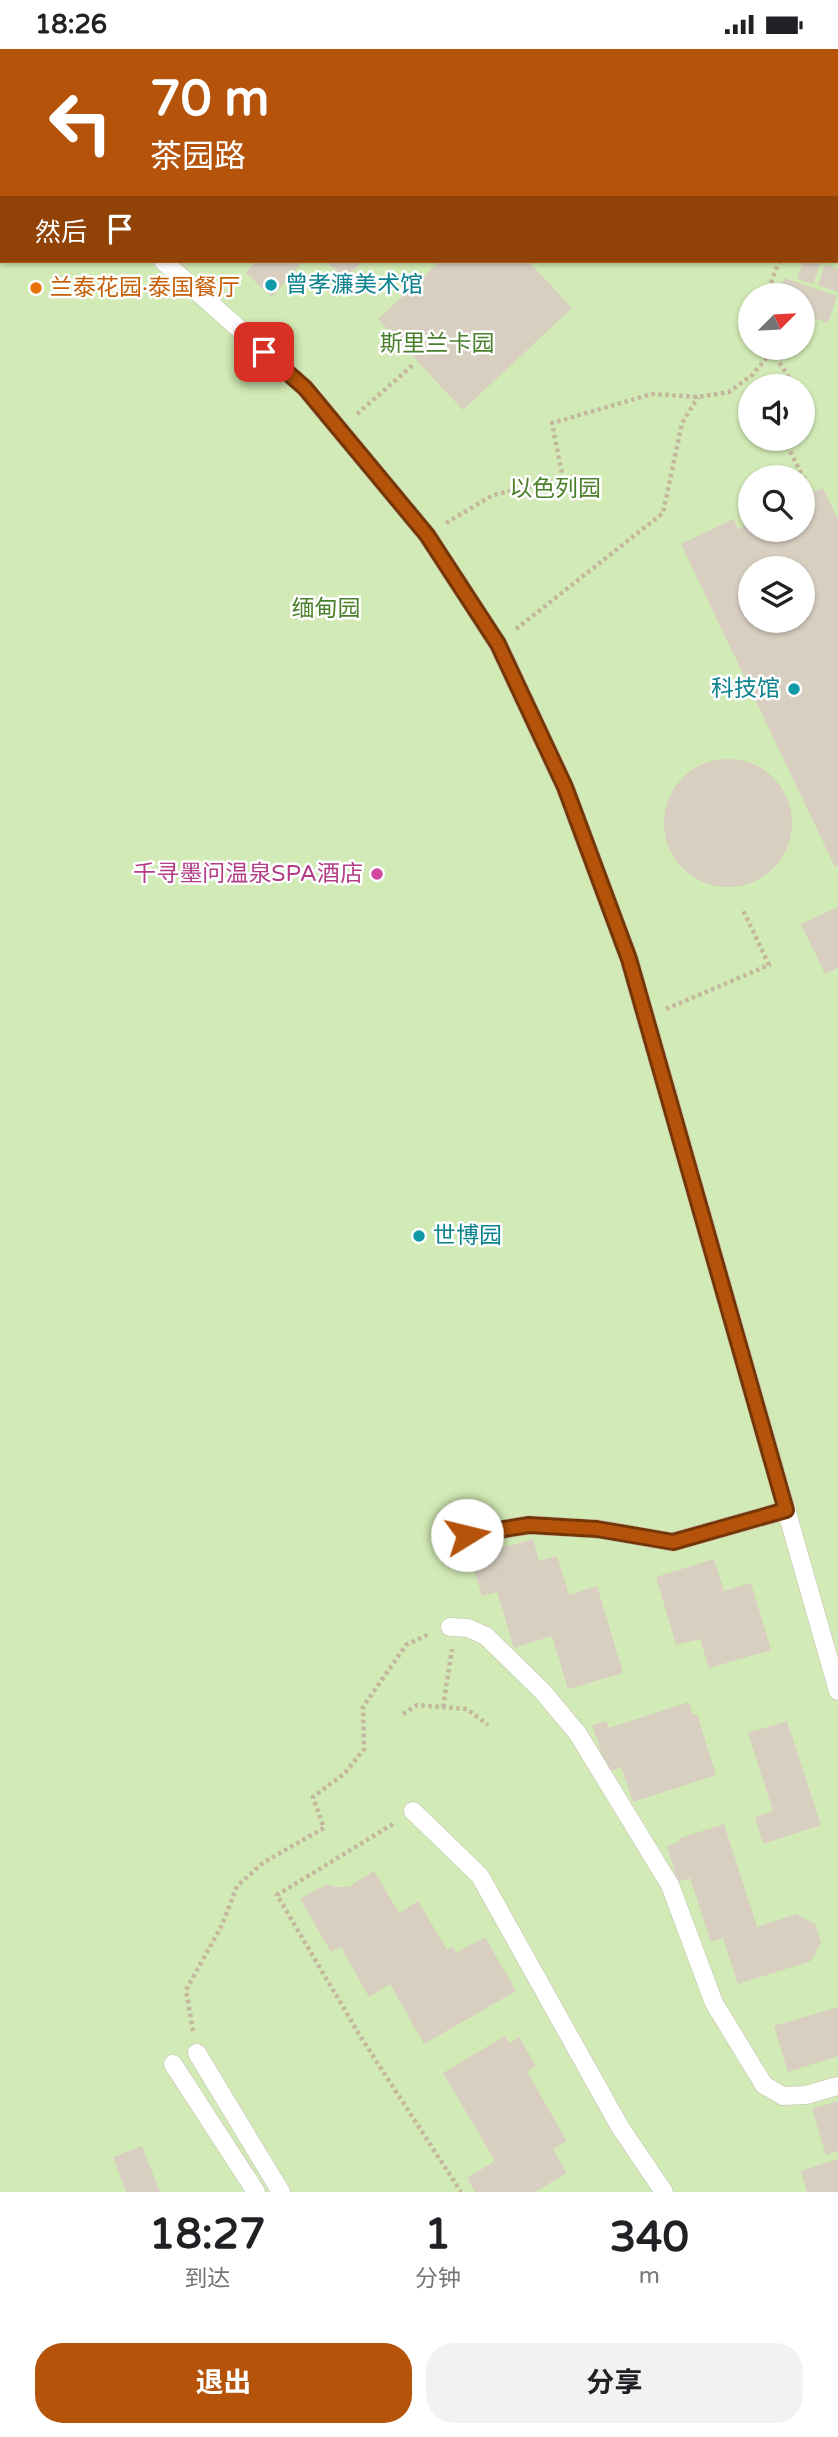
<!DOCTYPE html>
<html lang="zh">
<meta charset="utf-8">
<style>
body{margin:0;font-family:"Varela Round","Noto Sans SC",sans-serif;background:#f2f2f2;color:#202124;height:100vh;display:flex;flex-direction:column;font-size:26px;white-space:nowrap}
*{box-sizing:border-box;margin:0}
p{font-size:23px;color:#757577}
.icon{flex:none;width:38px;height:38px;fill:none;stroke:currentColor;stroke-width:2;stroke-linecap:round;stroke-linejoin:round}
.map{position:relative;height:2143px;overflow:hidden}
.details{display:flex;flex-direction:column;background:#fff;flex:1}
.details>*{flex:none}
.guide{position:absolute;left:0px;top:0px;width:838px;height:214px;box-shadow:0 2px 5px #0004;background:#b45309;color:#fff;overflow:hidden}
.needle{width:46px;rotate:66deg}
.controls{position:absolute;left:738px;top:234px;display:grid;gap:14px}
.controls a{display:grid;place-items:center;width:77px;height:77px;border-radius:50%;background:#fff;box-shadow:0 2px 5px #0004;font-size:35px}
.pin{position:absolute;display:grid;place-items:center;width:60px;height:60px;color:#fff;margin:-30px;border-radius:14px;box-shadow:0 4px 10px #0006}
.me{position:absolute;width:77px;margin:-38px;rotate:81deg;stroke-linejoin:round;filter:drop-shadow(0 0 5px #0008)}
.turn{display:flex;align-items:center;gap:24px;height:147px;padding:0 35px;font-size:32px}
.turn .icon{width:91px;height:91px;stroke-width:2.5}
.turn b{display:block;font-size:49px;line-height:60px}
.then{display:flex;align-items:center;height:66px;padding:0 35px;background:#0003;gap:14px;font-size:26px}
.eta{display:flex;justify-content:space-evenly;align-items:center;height:119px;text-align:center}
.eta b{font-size:42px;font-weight:700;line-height:49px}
.action{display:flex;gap:14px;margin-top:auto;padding:14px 35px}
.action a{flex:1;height:80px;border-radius:28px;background:#b45309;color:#fff;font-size:28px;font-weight:700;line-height:80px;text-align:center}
.action a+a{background:#f2f2f2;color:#202124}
.status{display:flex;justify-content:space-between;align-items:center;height:49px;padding:0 35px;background:#fff;direction:ltr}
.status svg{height:19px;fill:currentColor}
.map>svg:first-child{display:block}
.green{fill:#d2eab5;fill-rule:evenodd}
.building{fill:#d8cfc1;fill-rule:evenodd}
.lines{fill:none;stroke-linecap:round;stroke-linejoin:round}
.lane-casing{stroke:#c2bbae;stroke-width:19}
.path{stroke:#c4b79f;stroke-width:4.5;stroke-dasharray:3.5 3.5;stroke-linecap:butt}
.lane{stroke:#fff;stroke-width:18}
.route-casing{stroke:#753606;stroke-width:18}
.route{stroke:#b45309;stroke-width:12}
.culture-dot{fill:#0f9aa8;stroke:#fff;stroke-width:2.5}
.food-dot{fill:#e8710a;stroke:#fff;stroke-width:2.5}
.hotel-dot{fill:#d1479c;stroke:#fff;stroke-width:2.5}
.labels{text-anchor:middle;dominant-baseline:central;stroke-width:5;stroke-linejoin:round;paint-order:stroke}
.culture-label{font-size:23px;fill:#0d838f;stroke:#fff;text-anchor:start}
.food-label{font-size:23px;fill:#c56008;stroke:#fff;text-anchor:start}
.park-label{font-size:23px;fill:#4a7f2a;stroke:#fff}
.hotel-label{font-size:23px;fill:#b23c85;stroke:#fff;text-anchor:end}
</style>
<div class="status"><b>18:26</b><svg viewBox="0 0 49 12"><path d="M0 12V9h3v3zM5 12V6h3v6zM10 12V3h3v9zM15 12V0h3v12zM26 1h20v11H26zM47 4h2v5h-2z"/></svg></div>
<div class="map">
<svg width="838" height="2143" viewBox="0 0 838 2143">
<rect width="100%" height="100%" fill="#f6f3ec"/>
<path class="green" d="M0,0H838V2143H0ZM2,2H836V212H2ZM751,247H803V299H751ZM751,338H803V390H751ZM751,429H803V481H751ZM751,520H803V572H751Z"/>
<path class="building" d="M256,212H303L272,248L246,224Z
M325,212H362L346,230Z
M440,212H528L572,259L463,361L378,270Z
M803,212L821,213L813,235L797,230Z
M825,216L838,220V243L818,236Z
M784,229L837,247L828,274L803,265V247H778Z
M823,439L838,471V816L835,818L681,495L733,470L738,480L751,474V481H803V448ZM751,520H803V572H751Z
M664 774a64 64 0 1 1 128 0a64 64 0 1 1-128 0Z
M838,858V919L825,925L801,875Z
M533,1490L539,1512L557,1507L569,1546L597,1537L623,1624L568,1640L552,1587L514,1599L497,1543L482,1547L470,1508Z
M714,1510L724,1542L751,1534L771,1601L709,1619L700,1590L676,1596L656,1528Z
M689,1653L693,1666L697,1665L716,1726L633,1753L621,1718L608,1723L592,1676L606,1672L609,1679Z
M787,1672L821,1776L763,1795L755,1768L773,1762L748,1684Z
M724,1775L757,1878L796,1865L815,1875L821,1894L811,1912L738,1935L723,1889L711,1893L690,1829L678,1833L667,1797L679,1793L678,1790Z
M374,1822L399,1864L418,1852L447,1901L453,1898L456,1904L485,1888L516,1942L424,1995L390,1935L369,1948L341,1898L331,1903L300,1850L327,1835L336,1838H349Z
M838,1958V2007L788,2023L774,1977Z
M505,1987L509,1994L519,1988L536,2017L527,2023L567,2092L553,2100L567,2124L535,2143H475L467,2129L495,2112L443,2024Z
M838,2052V2102L826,2106L812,2060Z
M142,2097L160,2143H126L113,2108Z
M838,2110V2143H807L801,2122Z"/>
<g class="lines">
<defs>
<path id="lane" d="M463,0L466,2
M748,0L751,2
M836,56L838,57
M0,62L2,64
M836,154H838
M163,212L305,339L427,486L498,595L565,738L629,910L838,1642
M467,1486L529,1476L598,1480L672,1493L787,1461
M450,1578L468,1579L486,1587L543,1643L578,1685L670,1836L714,1954L764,2036L783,2047L806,2046L838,2037
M413,1762L480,1827L620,2078L664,2143
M197,2004L281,2143
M173,2015L256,2143"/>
</defs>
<use href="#lane" class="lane-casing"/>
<path class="path" d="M66,2L68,0
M766,247L779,212
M772,302L795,338
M803,356L810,370L803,373
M357,365L414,315
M784,390L811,444
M446,474L493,446L563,430L552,374L652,345L698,348L729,343L752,326L775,299
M516,580L663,464L682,374L698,348
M666,960L769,916L742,859
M443,1658L452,1600
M403,1665L417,1656L467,1660L488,1676
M393,1775L277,1846L362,1990L461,2143
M193,1982L186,1941L222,1876L237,1837L264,1813L324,1779L313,1748L345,1724L364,1700L363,1658L406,1596L429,1585"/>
<use href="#lane" class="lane"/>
</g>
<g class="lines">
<defs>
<path id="route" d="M264,303L305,339L427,486L498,595L565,738L629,910L786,1461L673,1493L597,1480L529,1476L467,1486"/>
</defs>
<use href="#route" class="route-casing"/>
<use href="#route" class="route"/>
</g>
<g class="culture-dot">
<circle cx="271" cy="236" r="7"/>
<circle cx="794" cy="640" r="7"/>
<circle cx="419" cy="1187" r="7"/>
</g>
<circle class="food-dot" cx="36" cy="239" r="7"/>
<circle class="hotel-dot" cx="377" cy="825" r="7"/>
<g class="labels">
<g class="culture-label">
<text x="285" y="236">曾孝濂美术馆</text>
<text x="780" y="640" text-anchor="end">科技馆</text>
<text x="433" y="1187">世博园</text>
</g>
<g class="food-label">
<text x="50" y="239">兰泰花园·泰国餐厅</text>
</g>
<g class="park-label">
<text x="437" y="295">斯里兰卡园</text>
<text x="555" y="440">以色列园</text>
<text x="326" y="560">缅甸园</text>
</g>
<g class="hotel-label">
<text x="363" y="825">千寻墨问温泉SPA酒店</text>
</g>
</g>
</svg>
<div class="controls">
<a><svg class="needle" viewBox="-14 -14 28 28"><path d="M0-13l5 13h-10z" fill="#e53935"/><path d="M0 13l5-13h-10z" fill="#757577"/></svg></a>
<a><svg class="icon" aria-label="sound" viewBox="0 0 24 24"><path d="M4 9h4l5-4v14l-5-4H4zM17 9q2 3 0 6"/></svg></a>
<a><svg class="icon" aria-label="search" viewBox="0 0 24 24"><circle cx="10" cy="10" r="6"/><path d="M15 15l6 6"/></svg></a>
<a><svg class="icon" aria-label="layers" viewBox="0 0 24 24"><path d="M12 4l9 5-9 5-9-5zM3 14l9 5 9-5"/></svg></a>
</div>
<div class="pin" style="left:264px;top:303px;background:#d93025"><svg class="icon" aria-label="arrive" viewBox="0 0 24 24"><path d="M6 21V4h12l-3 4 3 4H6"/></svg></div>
<svg class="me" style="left:467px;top:1486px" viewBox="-20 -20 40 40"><circle r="19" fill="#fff"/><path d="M0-13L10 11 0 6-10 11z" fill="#b45309"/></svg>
<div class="guide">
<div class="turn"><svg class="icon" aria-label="left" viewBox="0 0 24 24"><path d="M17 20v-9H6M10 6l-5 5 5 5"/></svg><div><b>70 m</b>茶园路</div></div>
<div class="then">然后<svg class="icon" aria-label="arrive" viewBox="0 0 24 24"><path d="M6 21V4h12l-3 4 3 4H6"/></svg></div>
</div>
</div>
<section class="details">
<div class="eta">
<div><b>18:27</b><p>到达</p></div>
<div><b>1</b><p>分钟</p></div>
<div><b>340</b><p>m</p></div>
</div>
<div class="action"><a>退出</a><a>分享</a></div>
</section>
